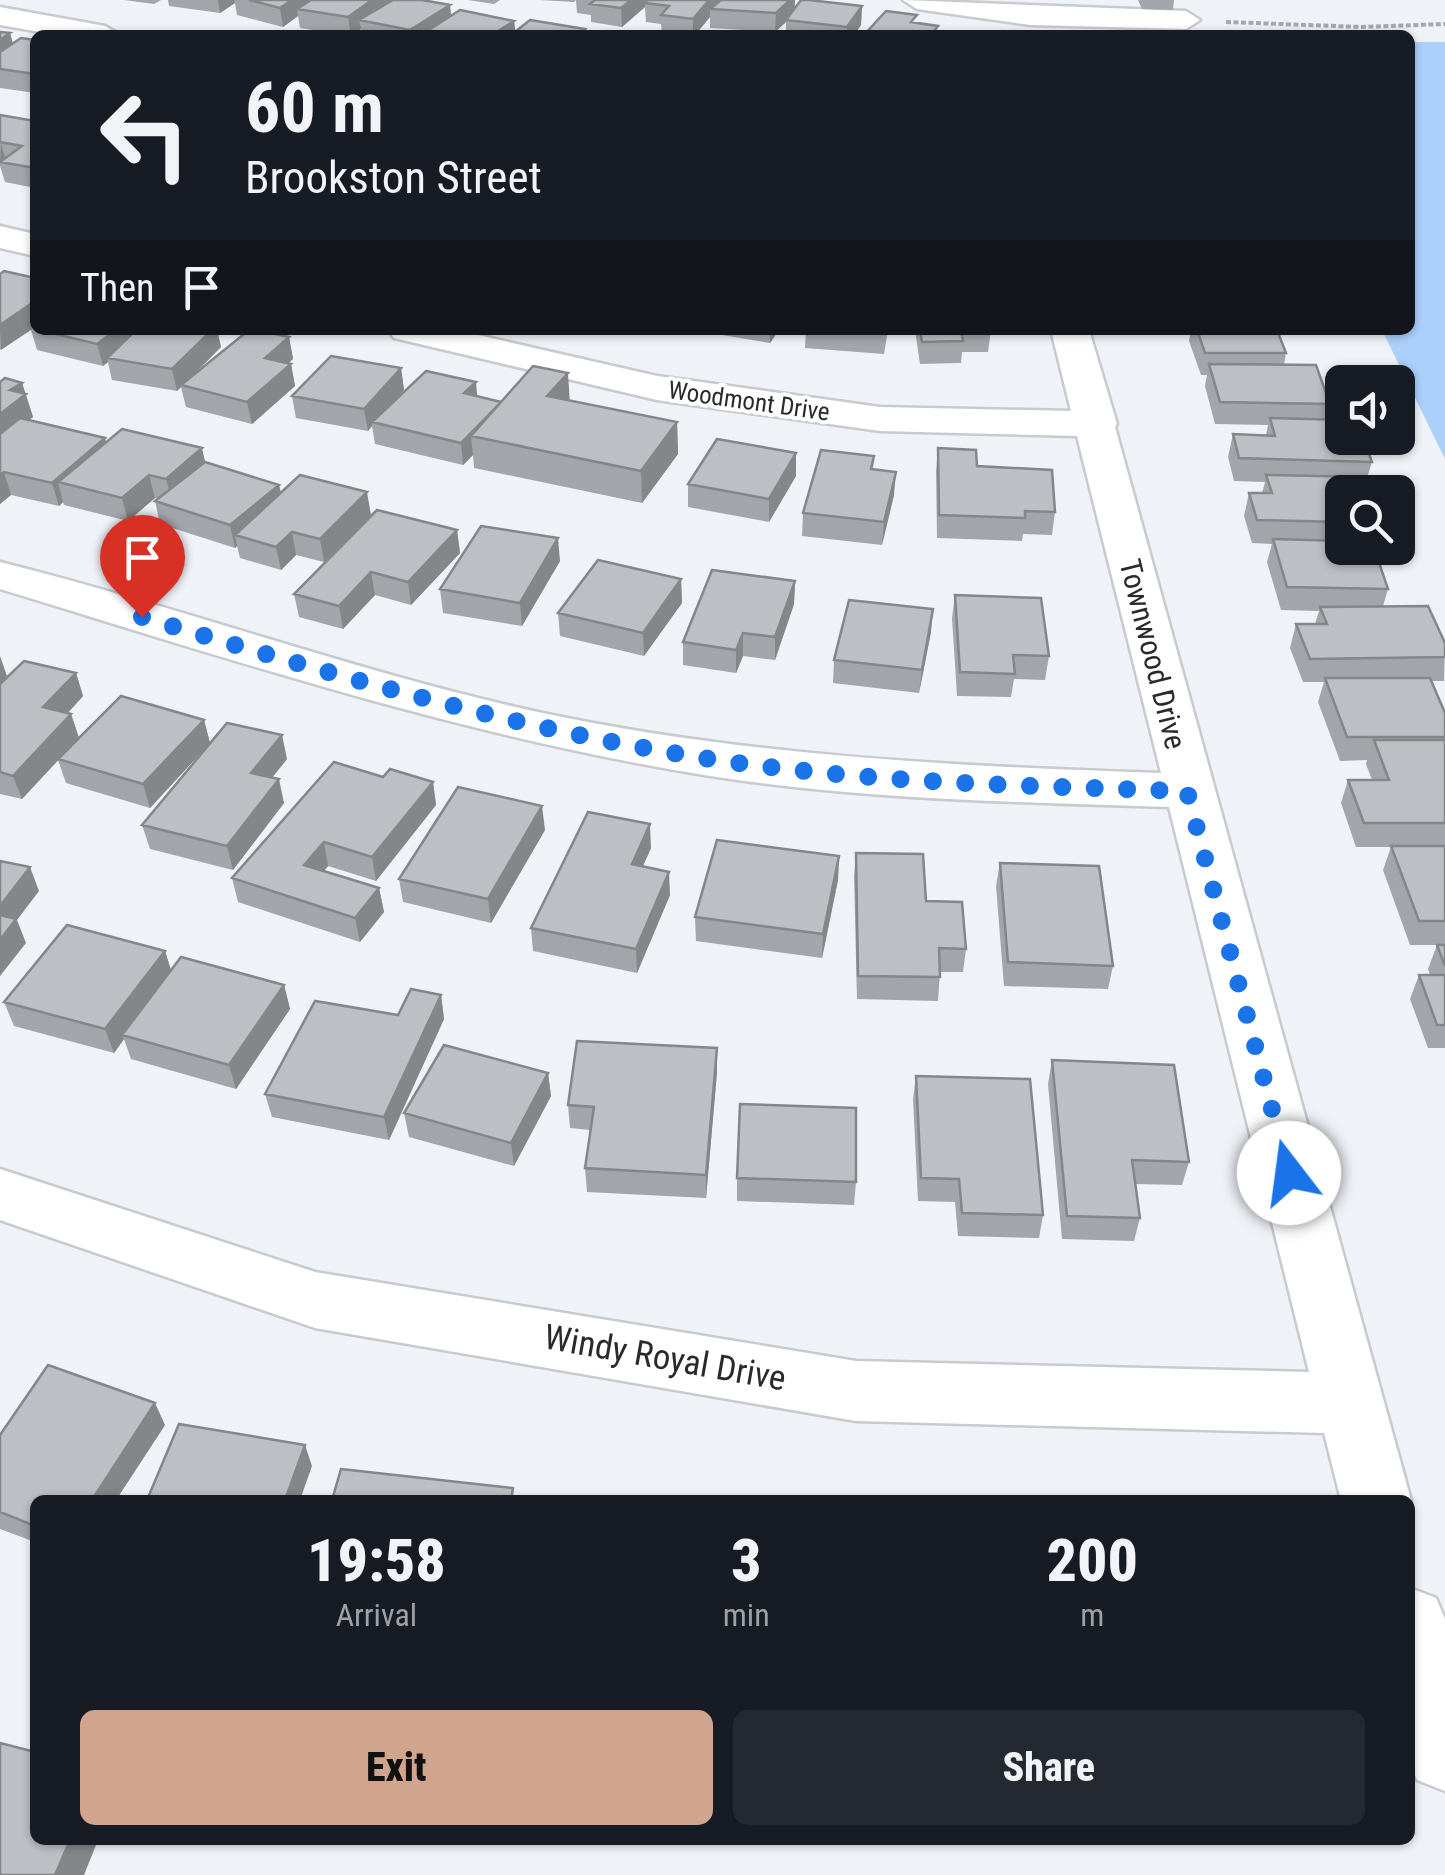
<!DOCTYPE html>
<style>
body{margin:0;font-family:"Roboto Condensed",sans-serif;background:#242831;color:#f1f3f6;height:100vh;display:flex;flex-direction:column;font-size:38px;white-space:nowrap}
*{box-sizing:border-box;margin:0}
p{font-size:32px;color:#9ea1a6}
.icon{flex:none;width:55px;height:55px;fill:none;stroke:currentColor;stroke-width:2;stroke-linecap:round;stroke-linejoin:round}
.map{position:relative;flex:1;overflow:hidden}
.details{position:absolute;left:30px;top:1495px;width:1385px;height:350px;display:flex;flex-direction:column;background:#171b24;border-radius:15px;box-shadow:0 2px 8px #0004}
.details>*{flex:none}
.hud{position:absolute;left:30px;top:30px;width:1385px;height:305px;border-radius:15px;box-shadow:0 2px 8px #0004;background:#171b24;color:#f1f3f6;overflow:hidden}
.controls{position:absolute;left:1325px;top:365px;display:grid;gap:20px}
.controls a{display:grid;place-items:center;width:90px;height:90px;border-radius:15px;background:#171b24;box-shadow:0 2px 8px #0004;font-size:50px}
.pin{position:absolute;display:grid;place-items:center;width:85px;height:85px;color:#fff;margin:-102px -42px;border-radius:50% 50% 50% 0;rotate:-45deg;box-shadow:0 0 10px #0007}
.pin .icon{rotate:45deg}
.me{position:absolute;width:110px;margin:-55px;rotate:345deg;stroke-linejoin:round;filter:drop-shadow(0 0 8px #0008)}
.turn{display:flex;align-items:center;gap:35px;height:210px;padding:0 50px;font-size:45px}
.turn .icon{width:130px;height:130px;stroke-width:2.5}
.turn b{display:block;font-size:70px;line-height:85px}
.then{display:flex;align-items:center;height:95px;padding:0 50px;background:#0003;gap:20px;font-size:38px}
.eta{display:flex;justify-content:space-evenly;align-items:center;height:170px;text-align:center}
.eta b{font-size:60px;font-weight:800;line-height:70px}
.action{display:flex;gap:20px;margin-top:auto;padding:20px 50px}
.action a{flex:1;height:115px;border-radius:15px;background:#d0a48d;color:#111;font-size:40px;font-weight:800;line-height:115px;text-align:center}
.action a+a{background:#242831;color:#f1f3f6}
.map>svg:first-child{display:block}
.green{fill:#abd0fc}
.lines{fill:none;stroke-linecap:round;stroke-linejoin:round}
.minor-casing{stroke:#c7cbd0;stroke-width:5}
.path{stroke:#a5a8ac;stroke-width:4;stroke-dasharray:5 2.5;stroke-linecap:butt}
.minor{fill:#fff;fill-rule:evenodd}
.wall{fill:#a2a5a9}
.shaded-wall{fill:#848689}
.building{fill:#bcc0c4;stroke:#848689;stroke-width:2.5}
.route{stroke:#1a73e8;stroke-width:18;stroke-dasharray:0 32.4}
.labels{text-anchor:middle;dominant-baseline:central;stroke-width:8;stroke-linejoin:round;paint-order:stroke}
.far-street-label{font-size:25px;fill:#292a2c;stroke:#fff}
.street-label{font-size:30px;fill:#292a2c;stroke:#fff}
.near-street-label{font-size:35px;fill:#292a2c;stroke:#fff}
</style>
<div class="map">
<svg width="1445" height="1875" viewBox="0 0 1445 1875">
<rect width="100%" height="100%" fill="#eff3f8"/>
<path class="green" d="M1410,42H1445V459L1382,330H1410Z"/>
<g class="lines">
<defs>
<path id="minor" d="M903,0L1186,11L1200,20L1186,29L1030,25L917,9Z
M0,7L105,26L120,35H57L0,25Z
M0,226L35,234V256L0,248Z
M388,330H456L657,376L880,407L1071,411L1051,330H1089L1117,424L1115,427L1411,1500L1410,1503L1341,1500L1324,1433L856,1421L315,1328L0,1220V1169L315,1272L856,1361L1309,1372L1169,807C1018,802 866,800 717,777C472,739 236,661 0,589V562C181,607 356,672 538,712C744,756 951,766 1161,773L1077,436L880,431L657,400L394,338Z
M1410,1588L1436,1598L1445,1619V1791L1417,1780L1410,1762Z"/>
</defs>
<use href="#minor" class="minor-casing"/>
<path class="path" d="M1226,22L1362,27L1445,24"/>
<use href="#minor" class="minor"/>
</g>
<path class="wall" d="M124,0H161L154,4Z
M168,0H422L451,16L515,32L585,29V35H361V29L352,35H344L300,28L298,16L283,27L237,15L235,3L220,13L169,6Z
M468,0H500L494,4Z
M540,0H795V9L862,6L861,25L854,35H786V22L775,32L710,28V17L695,35H672L662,34L661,24L646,22L645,7L622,27L591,22V15L577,13L576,0L574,2Z
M1138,0H1174L1173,10L1142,9Z
M0,32L10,33L13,44L35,40V93L0,88Z
M0,115L35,121V188L5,182L0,166Z
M0,274L35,278V330H217L221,347L191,377L289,337L293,359L288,363L291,364L295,386L252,424L186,407L181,387L177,391L112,380L108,362L103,366L37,350L31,330L0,350Z
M704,330H779L770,343L704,332Z
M806,330H888L884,354L805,348Z
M915,330H991L988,352H962L961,363L920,364Z
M1191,330H1277L1286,353L1284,365L1330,404L1326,419L1372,462L1366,481L1342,492V548L1388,589L1383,606L1445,643L1444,681H1431L1445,713V945H1410L1383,870L1391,847H1356L1341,803L1348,780H1372L1366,764L1367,760L1340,761L1318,702L1324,682H1303L1290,648L1296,624H1315L1319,611L1281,610L1267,562L1272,544L1252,543L1244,516L1249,493H1262L1265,482L1234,481L1228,457L1233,434L1266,435L1268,425L1215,424L1205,386L1207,375H1201L1189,341Z
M401,368L404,390L397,398L477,396L501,402L569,401L677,422L678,454L642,503L474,468L473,455L463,465L375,444L372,426L368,431L296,418L292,396Z
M0,382L22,383L33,417L28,420L106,442L205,462L279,485L281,493L371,515L324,562L296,555L281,570L240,558L237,546L235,548L160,524L155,501L158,498H155L128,521L64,505L63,502L59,506L11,495L0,504Z
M938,448L977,466L1055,512L1052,535L1023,534L1022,541L937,538L936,471Z
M874,456L873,470L894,495L882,545L802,536L803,513Z
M796,476L769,522L688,507V484Z
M457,530L460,553L411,605L375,595L343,629L299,617L294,594Z
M560,561L522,626L443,613L440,589Z
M681,579L682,603L644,656L560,636L558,613Z
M795,581L794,604L775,660L743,656L736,673L683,665V642Z
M955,595L1049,656L1045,680L1014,679L1011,697L957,696L952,618Z
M931,632L919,693L833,683L834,660Z
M76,673L83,696L68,713L71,714L79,738L204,720L210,743L150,808L66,783L58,760L22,799L0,794V684Z
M287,759L272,778L284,803L233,870L150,849L142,825Z
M383,777L433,782L436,805L376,881L328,866L324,871L379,888L384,912L360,942L238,902L232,878Z
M545,830L491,923L403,902L399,879Z
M651,848L643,866L670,895L637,973L533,951L531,928Z
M856,853L926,901L966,949L963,972H940L938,1001L857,999L854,876Z
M839,856L838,880L822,958L696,941L695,917Z
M1000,863L1113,966L1108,989L1004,986L996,886Z
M1437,945H1445V1048H1428L1410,999L1419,975H1430L1428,969Z
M165,951L171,970L284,985L290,1009L236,1089L131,1059L124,1039L114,1053L14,1026L4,1002Z
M441,995L444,1019L389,1140L272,1117L265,1094L398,1015Z
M717,1048V1072L706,1198L587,1192L585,1168L590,1130L570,1128L568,1105Z
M1052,1060L1189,1162L1182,1185L1135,1184L1140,1218L1134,1241L1062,1239L1048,1084Z
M548,1073L551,1096L514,1166L409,1137L404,1113Z
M916,1076L1043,1215L1039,1238L958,1236L955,1202L918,1201L913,1099Z
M737,1178L856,1182L854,1205L737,1201Z
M165,1425L116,1500H35V1542L0,1529V1435Z"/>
<path class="shaded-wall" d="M218,0H234L235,3L220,13Z
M292,0H318L297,9L298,16L283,27L280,8Z
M372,0H395L359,20L361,29L351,35L348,17Z
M631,0H648L645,3V7L622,27L621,8Z
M709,0H722L710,9V17L695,35H693V19Z
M790,0H795L794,15L786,20V22L775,32L776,13Z
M450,5L452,24L424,33V35H411L410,30Z
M862,6L861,25L854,35H847V27Z
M514,21L516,35H492Z
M10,33L15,52L0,64V40Z
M1,142L6,162H0Z
M35,301V327L1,350L0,325Z
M116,330H148L107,358L108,362L103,366L97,344Z
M212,330H217L221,347L177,391L172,369Z
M770,330H779L770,343Z
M289,337L293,359L269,380L265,358Z
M291,364L295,386L252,424L247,402Z
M401,368L404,390L375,423L372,422V426L368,431L364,409Z
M568,373L570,404L547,396Z
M476,382L478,404L464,393Z
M22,383L33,417L0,442V414L10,390Z
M501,402L471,436L473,455L463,465L461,443Z
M677,422L678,454L642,503L641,471Z
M105,438L111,461L58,482L63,502L59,506L52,483Z
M202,448L207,470L172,502L166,479Z
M796,453V476L769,522V499Z
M4,472L11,495L0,504V475Z
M896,472L894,495L882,545L884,522Z
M149,475L155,498L128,521L122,498Z
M279,485L284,508L235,535L237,546L235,548L230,525Z
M367,492L371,515L324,562L320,539Z
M457,530L460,553L411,605L408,582Z
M292,532L296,555L281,570L276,547Z
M558,538L560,561L522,626L520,603Z
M371,572L375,595L343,629L339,606Z
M681,579L682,603L644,656L643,633Z
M795,581L794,604L775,660V637Z
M933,609L931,632L919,693L922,670Z
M743,633V656L736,673V650Z
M0,656L7,676L0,684Z
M76,673L83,696L51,731L43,707Z
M71,714L79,738L22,799L13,776Z
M204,720L210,743L150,808L143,784Z
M282,735L287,759L257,796L251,773Z
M279,779L284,803L233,870L227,846Z
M433,782L436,805L376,881L372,857Z
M542,806L545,830L491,923L488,899Z
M650,824L651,848L633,888L632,864Z
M324,842L328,866L309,889L304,865Z
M839,856L838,880L822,958L823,934Z
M30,867L39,891L17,920L26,943L0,976V906Z
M669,872L670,895L637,973L636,949Z
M379,888L384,912L360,942L355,918Z
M165,951L172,974L122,1035L124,1039L114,1053L105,1029Z
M284,985L290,1009L236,1089L229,1065Z
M441,995L444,1019L389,1140L384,1117Z
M717,1048V1072L706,1198V1175Z
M548,1073L551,1096L514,1166L511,1143Z
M155,1403L165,1425L116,1500H92Z
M305,1445L312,1466L300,1500H285Z
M70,1840H98L84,1875H55Z"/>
<path class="building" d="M249,0H292L280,8Z
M311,0H372L348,17L297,9Z
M393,0H422L450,5L410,30L359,20Z
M595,0H631L621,8L590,4Z
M648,0H709L693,19L661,15L669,6L645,3Z
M721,0H790L776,13L710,9Z
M801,0H809L862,6L847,27L786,20Z
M460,10L514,21L492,35H434L424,33Z
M886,11L917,15L911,22L938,26L931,35H864Z
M530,20L585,29L578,35H511Z
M0,32L10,33L0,40Z
M596,32L622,35H592Z
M1075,32L1127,33L1128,35H1076Z
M1152,33H1191L1192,35H1153Z
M21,38L35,40V74L0,69V52Z
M0,115L35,121V168L0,162L22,146L0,142Z
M4,271L35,278V301L0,325V274Z
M39,330H116L97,344Z
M136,330H212L172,369L107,358Z
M249,330H258L289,337L265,358L291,364L247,402L181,385Z
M854,330H886V332Z
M920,330H971H961L963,341L922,342Z
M1197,330H1277L1286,353H1205Z
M331,356L401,368L364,409L292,396Z
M1209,364L1316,365L1330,404L1220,402Z
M533,366L568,373L547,396L677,422L641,471L471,436Z
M426,371L476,382L464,393L501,402L461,443L372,422Z
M5,378L22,383L10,390L26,394L0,414V382Z
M20,418L105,438L52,483L4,472L0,475V434Z
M1270,418L1342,420V438H1363L1372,462L1239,458L1233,434L1275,436Z
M122,429L202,448L166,479L149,475L122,498L58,482Z
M717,439L796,453L769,499L688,484Z
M938,448L976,450L977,466L1052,470L1055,512L1025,511V518L939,515Z
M821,450L874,456L871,469L896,472L884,522L803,513Z
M205,462L279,485L230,525L155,501Z
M300,475L367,492L320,539L292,532L276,547L235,535Z
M1266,475L1365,477L1370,492H1342V522L1257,520L1249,493H1272Z
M377,510L457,530L408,582L371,572L339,606L294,594Z
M481,526L558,538L520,603L440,589Z
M1273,539L1342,541V548H1374L1388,589L1287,587Z
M598,560L681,579L643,633L558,613Z
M712,570L795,581L775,637L743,633L736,650L683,642Z
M955,595L1041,598L1049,656L1013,655L1015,674L960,672Z
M849,600L933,609L922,670L834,660Z
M1428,606L1445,643V657L1310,659L1296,624H1327L1320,607Z
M24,661L76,673L43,707L71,714L13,776L0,772V684Z
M1325,678H1430L1445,713V737H1347Z
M121,696L204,720L143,784L58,759Z
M227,723L282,735L251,773L279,779L227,846L142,825Z
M1374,740H1445V823H1364L1348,780H1389Z
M334,762L383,777L390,769L433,782L372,857L324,842L304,865L379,888L355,918L232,878Z
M458,787L542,806L488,899L399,879Z
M588,812L650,824L632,864L669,872L636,949L531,928Z
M717,840L839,856L823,934L695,917Z
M1391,846H1445V921H1419Z
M856,853L923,854L926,901L962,902L966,949L939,948L940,977L858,976Z
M0,861L30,867L0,906Z
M1000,863L1099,866L1113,966L1008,962Z
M0,915L16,919L0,940Z
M67,925L165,951L105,1029L4,1002Z
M1437,945H1445V966Z
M181,957L284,985L229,1065L122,1035Z
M1419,975H1445V1025H1437Z
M411,989L441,995L384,1117L265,1094L315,1001L398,1015Z
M577,1041L717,1048L706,1175L585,1168L594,1107L568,1105Z
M444,1045L548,1073L511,1143L404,1113Z
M1052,1060L1174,1065L1189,1162L1132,1160L1140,1218L1067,1216Z
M916,1076L1030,1079L1043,1215L962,1213L959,1179L921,1178Z
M740,1104L856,1108V1182L737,1178Z
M48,1365L155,1403L92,1500H35V1526L0,1512V1435Z
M179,1424L305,1445L285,1500H147Z
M341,1469L513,1488L511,1500H332Z
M0,1743L35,1752V1840H70L55,1875H0Z"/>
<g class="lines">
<path class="route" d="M142,617C331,674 522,731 717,760C873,783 1030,786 1187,791L1289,1173"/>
</g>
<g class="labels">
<g class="far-street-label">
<text transform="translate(749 401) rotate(8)">Woodmont Drive</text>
</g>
<g class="street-label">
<text transform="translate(1153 654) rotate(76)">Townwood Drive</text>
</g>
<g class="near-street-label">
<text transform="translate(665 1358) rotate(10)">Windy Royal Drive</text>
</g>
</g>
</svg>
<div class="controls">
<a><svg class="icon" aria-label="sound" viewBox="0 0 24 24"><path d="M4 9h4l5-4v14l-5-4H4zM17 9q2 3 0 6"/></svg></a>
<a><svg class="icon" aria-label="search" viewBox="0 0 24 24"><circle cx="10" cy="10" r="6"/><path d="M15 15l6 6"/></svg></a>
</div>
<div class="pin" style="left:142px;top:617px;background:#d93025"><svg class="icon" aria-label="arrive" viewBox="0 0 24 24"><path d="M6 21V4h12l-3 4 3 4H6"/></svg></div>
<svg class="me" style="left:1289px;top:1173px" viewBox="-20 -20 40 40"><circle r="19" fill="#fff"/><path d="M0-13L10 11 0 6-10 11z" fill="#1a73e8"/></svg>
<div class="hud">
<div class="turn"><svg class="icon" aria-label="left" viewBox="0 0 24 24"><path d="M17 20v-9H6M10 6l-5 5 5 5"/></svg><div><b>60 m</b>Brookston Street</div></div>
<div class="then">Then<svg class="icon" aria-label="arrive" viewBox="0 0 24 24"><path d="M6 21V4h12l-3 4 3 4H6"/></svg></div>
</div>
<section class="details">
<div class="eta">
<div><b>19:58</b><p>Arrival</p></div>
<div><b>3</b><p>min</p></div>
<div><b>200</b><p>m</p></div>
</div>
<div class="action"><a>Exit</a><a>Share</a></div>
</section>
</div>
